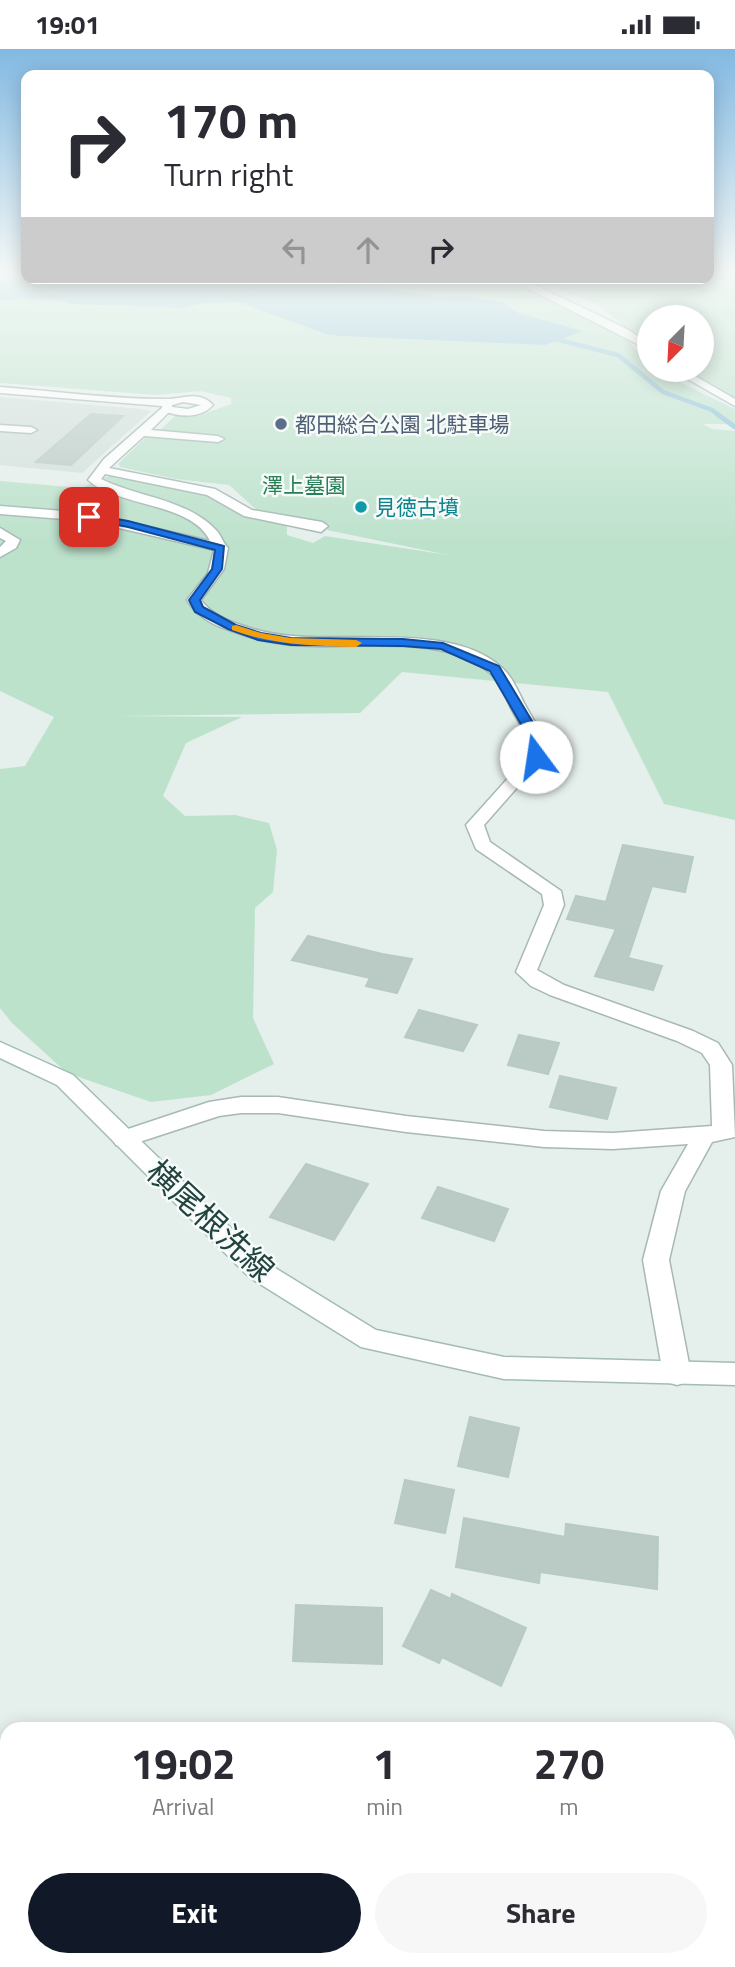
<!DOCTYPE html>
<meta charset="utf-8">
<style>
body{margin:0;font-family:"Titillium Web","Noto Sans JP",sans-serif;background:#f7f7f7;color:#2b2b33;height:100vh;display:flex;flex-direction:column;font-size:26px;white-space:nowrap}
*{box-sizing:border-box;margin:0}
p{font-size:23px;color:#7c7c81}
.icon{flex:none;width:38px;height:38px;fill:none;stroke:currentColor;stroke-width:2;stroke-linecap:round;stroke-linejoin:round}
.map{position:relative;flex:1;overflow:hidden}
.panel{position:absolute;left:0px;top:1673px;width:735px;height:245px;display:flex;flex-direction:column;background:#fff;border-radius:21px 21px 0 0;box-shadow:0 4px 18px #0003}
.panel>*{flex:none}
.banner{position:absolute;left:21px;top:21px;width:693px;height:214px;border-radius:14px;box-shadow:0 4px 18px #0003;background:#fff;color:#2b2b33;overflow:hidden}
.needle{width:46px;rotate:204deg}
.buttons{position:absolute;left:637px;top:256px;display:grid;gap:14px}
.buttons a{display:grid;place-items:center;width:77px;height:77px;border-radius:50%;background:#fff;box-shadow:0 4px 18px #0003;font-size:35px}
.pin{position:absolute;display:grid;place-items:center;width:60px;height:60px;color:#fff;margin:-30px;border-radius:14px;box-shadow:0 4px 10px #0006}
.me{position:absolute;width:77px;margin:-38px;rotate:346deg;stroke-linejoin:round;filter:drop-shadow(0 0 5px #0008)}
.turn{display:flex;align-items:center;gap:24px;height:147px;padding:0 28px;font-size:32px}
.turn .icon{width:91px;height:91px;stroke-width:2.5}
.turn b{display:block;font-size:49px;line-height:60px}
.lanes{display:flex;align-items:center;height:66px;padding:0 28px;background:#0003;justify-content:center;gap:35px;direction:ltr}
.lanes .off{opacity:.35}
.eta{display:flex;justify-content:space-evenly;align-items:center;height:119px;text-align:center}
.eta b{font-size:42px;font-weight:700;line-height:49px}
.cta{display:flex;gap:14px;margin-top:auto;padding:14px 28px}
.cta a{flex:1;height:80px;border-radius:42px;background:#111827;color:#fff;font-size:28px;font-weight:700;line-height:80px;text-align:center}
.cta a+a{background:#f7f7f7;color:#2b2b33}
.status{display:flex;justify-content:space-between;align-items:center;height:49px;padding:0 35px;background:#fff;direction:ltr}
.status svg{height:19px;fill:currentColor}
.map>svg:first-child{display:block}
.built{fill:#d3dfdc}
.green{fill:#bde2cc}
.water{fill:#8ac1d8}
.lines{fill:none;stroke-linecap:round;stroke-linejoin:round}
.stream-far1{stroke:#8ac1d8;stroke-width:4.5}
.stream{stroke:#8ac1d8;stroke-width:5}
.building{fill:#bacbc6;stroke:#b7cac5;stroke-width:2}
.minor-casing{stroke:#a7b8b5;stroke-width:3}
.tertiary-casing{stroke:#a7b8b5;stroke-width:3}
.secondary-casing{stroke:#a2bcb7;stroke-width:3}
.minor{fill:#fff;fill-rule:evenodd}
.tertiary{fill:#fff;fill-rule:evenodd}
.secondary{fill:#fff;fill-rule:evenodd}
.route{fill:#1a73e8;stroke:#114b97;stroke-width:2}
.slow{fill:#f59e0b}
.service-dot{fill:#5c6f8a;stroke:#f6fbf9;stroke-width:2.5}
.culture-dot{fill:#0f9aa8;stroke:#f6fbf9;stroke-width:2.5}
.labels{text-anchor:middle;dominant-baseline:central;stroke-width:5;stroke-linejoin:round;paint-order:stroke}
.far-service-label{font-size:21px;fill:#4e5e75;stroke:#f6fbf9;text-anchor:start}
.far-park-label{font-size:21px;fill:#287e56;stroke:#f6fbf9}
.far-culture-label{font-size:21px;fill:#0d838f;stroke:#f6fbf9;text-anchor:start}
.near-street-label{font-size:32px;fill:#22433f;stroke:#f6fbf9}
</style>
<div class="status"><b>19:01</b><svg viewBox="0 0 49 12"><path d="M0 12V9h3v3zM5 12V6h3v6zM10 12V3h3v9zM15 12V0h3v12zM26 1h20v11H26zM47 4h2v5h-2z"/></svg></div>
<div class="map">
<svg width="735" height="1918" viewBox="0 0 735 1918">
<rect width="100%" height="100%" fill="#e5efec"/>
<path class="built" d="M0,348L141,360L151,362L82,424L0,416Z"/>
<path class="green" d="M0,224H26V229H514L523,238L599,272L624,288L649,315V320C656,320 721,354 735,360V375H703L712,380L735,382V771L664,755L608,643L402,623L360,664L119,667L242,668L186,694L163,747L185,767L235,766L269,774L277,801L273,843L255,859L253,969L274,1015L211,1046L151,1053L67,1024L12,974L0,959V720L25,717L54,668L0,642V432L81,439L113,425L205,445L243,467L287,475V486L313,494L325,487L448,506L327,481L330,475L258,462L229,436L176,430L120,418L119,414L149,385L155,386L176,366L198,367L231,355V349L200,342L156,346L0,334Z
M709,224H735V354L675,320H702V268H649V298L600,257L556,239L540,229H709Z"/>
<path class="water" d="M99,229H252L385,239L438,248L468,247L504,254L518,264L583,282L545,296L341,287L326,285L238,253L199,255L183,259L71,255C58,248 15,249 0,252V230Z"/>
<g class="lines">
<path class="stream-far1" d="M547,288L618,306L663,343L712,361L720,367"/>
<path class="stream" d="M717,365L735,378"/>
</g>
<path class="building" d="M91,365L123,367L71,416L36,413Z
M623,796L693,808L685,843L652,837L628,909L662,917L653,941L595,927L616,880L567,870L576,847L606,853Z
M308,887L382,905L412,910L397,944L366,937L370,929L292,911Z
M419,961L477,976L463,1002L405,988Z
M519,986L559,994L548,1025L508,1016Z
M560,1027L616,1039L607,1070L550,1058Z
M306,1115L368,1135L334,1191L270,1168Z
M438,1138L508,1160L494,1192L422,1169Z
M470,1368L519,1379L508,1428L458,1417Z
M405,1431L454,1441L445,1484L395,1474Z
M464,1469L565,1488L566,1475L658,1488L657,1540L540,1523L539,1534L456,1518Z
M431,1541L451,1550L452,1545L526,1579L501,1637L442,1608L439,1614L403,1597Z
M296,1556L382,1559V1615L293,1612Z"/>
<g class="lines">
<defs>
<path id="minor" d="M163,358L172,360L151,381L218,387L224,390L218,393L144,387L109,419L215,440L252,461L322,473L328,477L321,483L244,467L207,446L105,425L101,430C137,448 187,450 216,481C221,486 223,494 228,499L224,520L201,551C210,564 226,571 241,576C258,582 275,586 293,587C354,593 453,575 501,618C512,627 518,642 524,654C533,671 547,688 544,708L484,776L490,793L561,842L564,856L537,921L564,936L693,982L718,994L732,1016L735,1088L712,1093L685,1142L669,1211L691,1325L687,1333L677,1336L667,1333L663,1325L643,1211L661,1142L688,1095L613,1100L544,1098L406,1083L278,1064H241L219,1067L124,1098L116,1096L112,1090L116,1084L209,1053L241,1048H278L406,1067L544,1082L613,1084L712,1077L710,1016L702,1004L677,992L550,946L531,937L516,923L544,856L542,845L476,800L466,776L528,707C530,688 518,673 510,657C505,646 500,634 491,625C444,582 350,602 292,596C272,594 253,590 235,583C215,577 198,569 187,551L208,524L214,501L89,472L0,465V457L89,464L210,492C192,453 117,458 88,431L104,410Z
M0,376L31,378L37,381L31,384L0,382Z
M0,479L20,491L16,499L0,508V498L6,492L0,489Z"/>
<path id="tertiary" d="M518,229H527L535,236L623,278L649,294V301L529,240Z
M670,320H683L735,350V357Z
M0,338C54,342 109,350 163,350C181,351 198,340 213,356C200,370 180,368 163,362L162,357L0,344ZM183,353L201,356L188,360L172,358V356Z"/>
<path id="secondary" d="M0,993L73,1026L267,1214L376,1281L504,1308L735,1314V1336L504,1330L361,1298L249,1228L57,1036L0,1009Z"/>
</defs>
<use href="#minor" class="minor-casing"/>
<use href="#tertiary" class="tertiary-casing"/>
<use href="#secondary" class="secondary-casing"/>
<use href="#minor" class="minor"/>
<use href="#tertiary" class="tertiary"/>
<use href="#secondary" class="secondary"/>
</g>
<linearGradient id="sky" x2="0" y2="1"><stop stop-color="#82b9e2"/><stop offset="0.45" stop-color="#f3f8f6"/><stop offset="1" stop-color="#f3f8f6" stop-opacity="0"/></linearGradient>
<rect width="735" height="493" fill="url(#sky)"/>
<path class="route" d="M89,465L128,472L224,497L222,520L200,551L203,558L236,576L261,584L291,589L403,590L443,594L499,617L535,677L544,702L542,708L536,712L529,708L531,702L522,677L490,622L441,600L403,597L291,596L258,591L228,580L195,563L189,551L212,520L215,501L128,478L86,470V466Z"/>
<path class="slow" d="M236,576L261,584L291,589L356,591L362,594L356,598C313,597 273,596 232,581V577Z"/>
<circle class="service-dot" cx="281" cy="375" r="7"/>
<circle class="culture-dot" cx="361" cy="458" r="7"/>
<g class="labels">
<g class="far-service-label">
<text x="295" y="375">都田総合公園 北駐車場</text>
</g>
<g class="far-park-label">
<text x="304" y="436">澤上墓園</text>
</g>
<g class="far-culture-label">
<text x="375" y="458">見徳古墳</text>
</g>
<g class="near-street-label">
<text transform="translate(211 1171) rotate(43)">横尾根洗線</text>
</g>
</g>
</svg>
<div class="buttons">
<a><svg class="needle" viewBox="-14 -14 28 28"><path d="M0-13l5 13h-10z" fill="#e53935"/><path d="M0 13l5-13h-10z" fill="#7c7c81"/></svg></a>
</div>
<div class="pin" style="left:89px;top:468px;background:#d93025"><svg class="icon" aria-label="arrive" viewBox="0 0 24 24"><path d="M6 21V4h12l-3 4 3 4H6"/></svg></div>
<svg class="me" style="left:536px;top:708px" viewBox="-20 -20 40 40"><circle r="19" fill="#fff"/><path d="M0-13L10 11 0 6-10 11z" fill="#1a73e8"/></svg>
<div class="banner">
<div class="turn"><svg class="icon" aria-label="right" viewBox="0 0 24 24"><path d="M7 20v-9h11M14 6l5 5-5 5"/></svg><div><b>170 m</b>Turn right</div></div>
<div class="lanes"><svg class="icon off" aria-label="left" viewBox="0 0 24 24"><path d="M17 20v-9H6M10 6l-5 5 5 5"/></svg><svg class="icon off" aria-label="ahead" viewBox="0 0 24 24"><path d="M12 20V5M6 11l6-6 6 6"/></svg><svg class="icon" aria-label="right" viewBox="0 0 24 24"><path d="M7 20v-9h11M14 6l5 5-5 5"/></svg></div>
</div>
<section class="panel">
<div class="eta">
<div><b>19:02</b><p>Arrival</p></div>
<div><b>1</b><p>min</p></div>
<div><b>270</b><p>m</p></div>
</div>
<div class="cta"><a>Exit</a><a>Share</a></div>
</section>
</div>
